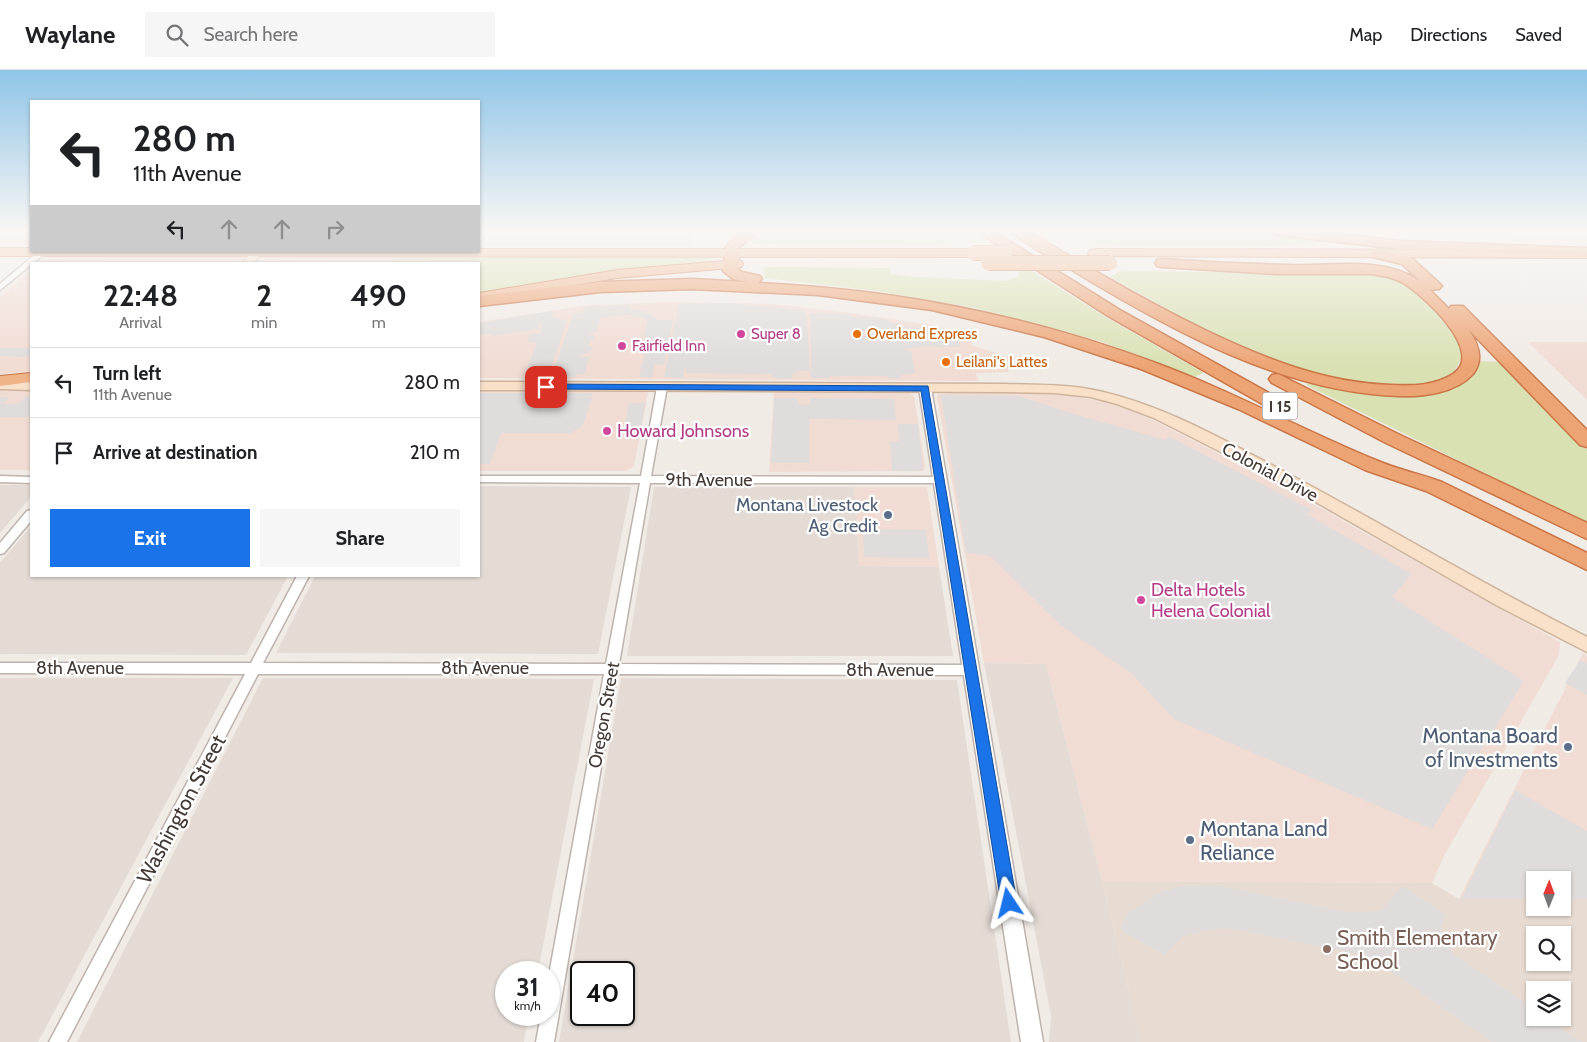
<!DOCTYPE html>
<style>
body{margin:0;font-family:Cabin,sans-serif;background:#f6f6f6;color:#202124;height:100vh;display:flex;flex-direction:column;font-size:19px;white-space:nowrap}
*{box-sizing:border-box;margin:0}
p{font-size:16px;color:#757577}
.icon{flex:none;width:28px;height:28px;fill:none;stroke:currentColor;stroke-width:2;stroke-linecap:round;stroke-linejoin:round}
.map{position:relative;flex:1;overflow:hidden}
.details{position:absolute;left:30px;top:192px;width:450px;height:315px;display:flex;flex-direction:column;background:#fff;border-radius:0px;box-shadow:0 1px 4px #0004}
.details>*{flex:none}
.top-card{position:absolute;left:30px;top:30px;width:450px;height:152px;border-radius:0px;box-shadow:0 1px 4px #0004;background:#fff;color:#202124;overflow:hidden}
.needle{width:32px;rotate:1deg}
.buttons{position:absolute;left:1526px;top:801px;display:grid;gap:10px}
.buttons a{display:grid;place-items:center;width:45px;height:45px;border-radius:0px;background:#fff;box-shadow:0 1px 4px #0004;font-size:25px}
.speed{position:absolute;left:495px;top:891px;display:flex;gap:10px;font-size:25px;font-weight:700;text-align:center}
.speed>*{display:grid;place-content:center;width:65px;height:65px;border-radius:50%;background:#fff;box-shadow:0 1px 4px #0004;line-height:1}
.speed small{font-size:12px;font-weight:400}
.speed .limit{border:2px solid #111;border-radius:8px;background:#fff;color:#111}
.pin{position:absolute;display:grid;place-items:center;width:42px;height:42px;color:#fff;margin:-21px;border-radius:10px;box-shadow:0 2px 8px #0006}
.me{position:absolute;width:55px;margin:-28px;rotate:350deg;stroke-linejoin:round;filter:drop-shadow(0 0 4px #0008)}
.turn{display:flex;align-items:center;gap:18px;height:105px;padding:0 20px;font-size:22px}
.turn .icon{width:65px;height:65px;stroke-width:2.5}
.turn b{display:block;font-size:35px;line-height:42px}
.lanes{display:flex;align-items:center;height:48px;padding:0 20px;background:#0003;justify-content:center;gap:25px;direction:ltr}
.lanes .off{opacity:.35}
.eta{display:flex;justify-content:space-evenly;align-items:center;height:85px;text-align:center}
.eta b{font-size:30px;font-weight:800;line-height:35px}
.cta{display:flex;gap:10px;margin-top:auto;padding:10px 20px}
.cta a{flex:1;height:58px;border-radius:0px;background:#1a73e8;color:#fff;font-size:20px;font-weight:800;line-height:58px;text-align:center}
.cta a+a{background:#f6f6f6;color:#202124}
ul{padding:0;list-style:none}
li{display:flex;align-items:center;gap:15px;height:70px;padding:0 20px;border-top:1px solid #e0e0e0}
li div{flex:1}
li b{display:block;font-size:19px}
li em{font-style:normal}
header{display:flex;align-items:center;gap:30px;box-sizing:border-box;height:70px;padding:0 25px;background:#fff;border-bottom:1px solid #e0e0e0}
header strong{font-size:24px}
nav{display:flex;gap:28px;margin-inline-start:auto;font-size:18px}
.search{width:350px;height:45px;background:#f6f6f6;display:flex;align-items:center;gap:12px;box-sizing:border-box;padding:0 18px;border-radius:0px;color:#757577;font-size:19px}
.map>svg:first-child{display:block}
.residential{fill:#e4dbd5;fill-rule:evenodd}
.commercial{fill:#f1dcd3}
.education{fill:#e8dcd2;fill-rule:evenodd}
.green{fill:#d9e1b3}
.parking{fill:#dfdcdb}
.lines{fill:none;stroke-linecap:round;stroke-linejoin:round}
.minor-casing{stroke:#beb3ad;stroke-width:3}
.tertiary-casing{stroke:#beb3ad;stroke-width:3}
.secondary-casing{stroke:#ceb49d;stroke-width:3}
.trunk-casing{stroke:#ca7647;stroke-width:2}
.motorway-casing{stroke:#ca7647;stroke-width:3}
.minor{fill:#fff;fill-rule:evenodd}
.tertiary{fill:#fff;fill-rule:evenodd}
.secondary{fill:#f8e0c9;fill-rule:evenodd}
.trunk{fill:#f0b48a;fill-rule:evenodd}
.motorway{fill:#eda475;fill-rule:evenodd}
.trunk-bridge-casing{stroke:#ca7647;stroke-width:16;stroke-linecap:butt}
.trunk-bridge{stroke:#f0b48a;stroke-width:14}
.route{fill:#1a73e8;stroke:#114b97}
.hotel-dot{fill:#d1479c;stroke:#fff;stroke-width:2}
.food-dot{fill:#e8710a;stroke:#fff;stroke-width:2}
.service-dot{fill:#5c6f8a;stroke:#fff;stroke-width:2}
.education-dot{fill:#8d6e63;stroke:#fff;stroke-width:2}
.labels{text-anchor:middle;dominant-baseline:central;stroke-width:4.5;stroke-linejoin:round;paint-order:stroke}
.far-hotel-label{font-size:15px;fill:#b23c85;stroke:#fff;text-anchor:start}
.far-food-label{font-size:15px;fill:#c56008;stroke:#fff;text-anchor:start}
.shield{fill:#fff;stroke:#7b7572;stroke-width:1}
.shield-label{font-size:16px;font-weight:bold;fill:#433a36}
.hotel-label{font-size:18px;fill:#b23c85;stroke:#fff;text-anchor:start}
.street-label{font-size:18px;fill:#433a36;stroke:#fff}
.service-label{font-size:18px;fill:#4e5e75;stroke:#fff;text-anchor:end}
.near-service-label{font-size:21px;fill:#4e5e75;stroke:#fff;text-anchor:end}
.near-street-label{font-size:21px;fill:#433a36;stroke:#fff}
.near-education-label{font-size:21px;fill:#785e54;stroke:#fff;text-anchor:start}
</style>
<header>
<strong>Waylane</strong>
<div class="search"><svg class="icon" aria-label="search" viewBox="0 0 24 24"><circle cx="10" cy="10" r="6"/><path d="M15 15l6 6"/></svg>Search here</div>
<nav><a>Map</a><a>Directions</a><a>Saved</a></nav>
</header>
<div class="map">
<svg width="1587" height="972" viewBox="0 0 1587 972">
<rect width="100%" height="100%" fill="#f1ebe6"/>
<path class="residential" d="M0,415H31V427L0,463Z
M479,416L631,417L598,584L276,583L315,506H479Z
M654,417H854L859,496L939,497L953,586H627Z
M31,456V506H288L246,585L0,584V493Z
M984,593L1046,594L1102,811L1141,972H1049L1051,946Z
M0,608H233L38,972H0Z
M263,608L594,609L538,902H506V945H529L524,972H77Z
M621,608L957,610L1011,972H559ZM624,902V945H581V902Z"/>
<path class="commercial" d="M0,161H31V175H0Z
M493,161H693L690,177H485Z
M1374,161H1587V171L1431,166Z
M51,186L239,187L244,190L240,194H40Z
M270,187L429,188L427,194H259L263,190Z
M31,201V302L0,304V227Z
M663,232L772,234L844,242L930,255L971,265V275L1011,288L1008,302L976,303L978,311L479,308V252L582,236Z
M1528,272H1587V330Z
M0,320L31,321V400H0Z
M479,320L642,321L648,323L634,396L626,401H479Z
M774,321L909,323L914,326L925,396L924,401L769,402Z
M953,323H1040L1071,326L1102,331L1129,340L1159,353L1279,415L1560,572L1559,585L1444,786L1432,813L1102,811L1046,594L984,593L937,327L938,324Z
M854,417H927L939,497L859,496Z
M1583,583L1587,586V829H1563L1562,810H1535V829H1459Z"/>
<path class="education" d="M1102,811L1432,813L1459,829H1535V838H1562L1563,829H1587V972H1141ZM1535,865H1562V892H1535ZM1535,920H1562V948H1535Z"/>
<path class="green" d="M761,161H972L988,173L952,172L938,175L753,174L750,170Z
M1035,161H1253L1323,170L1322,173L1280,176H1126L1088,172H1050Z
M713,186L712,192L654,197L479,224V194H391L394,188Z
M764,197L890,198L891,204L914,207L1006,211L1019,206V197H1025L1109,249L1204,303L1194,307L1100,271L975,238L870,220L765,208Z
M1121,201L1365,204C1376,205 1386,206 1396,211C1420,222 1452,258 1463,281C1460,291 1457,300 1448,307C1445,310 1439,310 1434,312C1385,325 1307,308 1260,288C1209,265 1160,234 1110,207Z
M1478,291L1498,292L1587,379V454L1306,315L1310,313C1340,322 1376,328 1406,325C1418,324 1429,321 1441,318C1456,315 1477,311 1478,291Z"/>
<path class="parking" d="M1414,161H1587V168H1560Z
M725,233L801,240L807,246L810,301H797L792,305V309L774,308L769,304L686,303L687,297L684,298L683,308L664,307L679,234Z
M630,235V239L648,242L658,250H673L664,294L654,295L652,307H639L648,269L644,266L648,251L644,248L628,245L601,247L596,262L587,263L595,266L594,270H590L588,277H592L591,281L579,286L589,287L585,304H577L575,307L552,304L573,244L583,243L585,241L584,237Z
M551,241L553,247L567,251L549,302H539L538,305L525,304L537,273L527,272L530,264L540,263L542,253L539,254V259L492,266L491,264L479,265V253Z
M811,243L847,244L854,247L878,248L907,257L939,259L953,262L951,266H963L966,270L958,271L960,277H917L901,280L911,281L915,304H905L900,306V309H889L888,306H830V308H811Z
M0,278H31V287L0,286Z
M479,323H593L584,352L580,358L571,363H501L490,394H479Z
M941,325L1019,326L1061,340L1164,370L1170,367L1312,440L1306,444L1412,504L1392,527L1524,611L1432,759L1174,649L1131,603L1060,555L990,486L966,483Z
M0,327H9L3,334H18L25,327H31V347H0Z
M774,328H797L799,334L807,335L810,334V328L894,329L896,350L809,349V393H771Z
M629,333H645L641,359H624Z
M898,354H918L923,399L918,401H892L890,372L899,371Z
M863,459L926,460L929,488L864,487Z
M1580,590L1587,594V625L1565,613Z
M1515,720L1587,761V829H1563L1562,810H1535V829H1461Z
M1216,815L1346,842H1366L1382,840L1402,816L1446,845L1441,858L1455,885L1535,940V948H1546L1582,972H1492L1370,887L1235,859H1213L1183,866L1164,885L1121,860L1124,849L1129,842L1163,821L1182,816Z"/>
<g class="lines">
<defs>
<path id="minor" d="M479,161H486L482,170H479Z
M39,181H48L0,220V214Z
M662,314L667,317L651,406L940,407L945,410L940,413H650L619,594L971,595L975,596L977,600L975,604L971,605L617,604L554,972H536L541,945H549V905L604,604H258L67,972H49L245,604L0,603V593H251L297,506H309L263,593L606,594L640,413L479,412V406H641L657,317Z
M0,406L31,407V413L0,412Z
M31,440V451L4,483L0,484V473L27,441Z"/>
<path id="tertiary" d="M925,314L931,318L1043,972H1021L919,318Z"/>
<path id="secondary" d="M252,181L262,182L253,194H242Z
M0,311L31,312V320L0,319Z
M479,312L1005,314C1038,315 1071,314 1103,322C1163,336 1218,367 1272,395C1378,451 1480,513 1587,567V582L1496,535L1286,415L1154,348L1117,334L1091,327L1054,323L1005,322L479,320Z"/>
<path id="trunk" d="M0,178H31V181H479V179H973L979,183L973,187L0,186Z
M1094,179L1587,180V188L1090,186L1088,183L1090,180Z
M737,190L742,191L743,194L742,197L617,208L479,231V223L617,200Z
M31,303V312L0,316V306Z"/>
<path id="motorway" d="M742,161H758L740,177L738,199L742,202L760,206L762,209L758,213C893,219 1027,245 1153,292C1230,320 1302,360 1378,391C1399,400 1421,404 1442,412L1587,483V500L1426,421L1365,400L1238,339L1141,299L1044,267L932,240L818,225L692,219L600,222L479,236V226L600,212L692,209L747,212L733,209L723,201L726,176Z
M976,161H993L1120,240L1292,336L1295,340L1292,344L1286,346L1280,344L1108,246Z
M1011,161H1028C1087,197 1145,231 1207,261C1266,289 1325,313 1391,315C1412,316 1434,316 1453,304C1486,282 1423,225 1403,213C1393,207 1383,206 1371,204H1278L1162,197L1157,196L1155,193L1157,190L1162,189C1204,192 1246,194 1288,195C1331,197 1382,185 1420,211L1402,194L1373,187L1371,184L1373,181L1378,180L1412,188L1439,213L1442,216L1439,219L1430,220L1449,239L1451,236H1463L1587,360V377L1580,375L1468,259C1478,273 1485,289 1473,304C1456,323 1423,327 1399,326C1284,323 1171,260 1075,202C1061,193 1020,172 1011,161Z
M1269,161H1316L1400,171L1587,178V186L1400,179L1276,165Z
M1278,304L1398,364L1587,453V469L1384,372L1272,313L1269,309L1272,305Z"/>
</defs>
<use href="#minor" class="minor-casing"/>
<use href="#tertiary" class="tertiary-casing"/>
<use href="#secondary" class="secondary-casing"/>
<use href="#trunk" class="trunk-casing"/>
<use href="#motorway" class="motorway-casing"/>
<use href="#minor" class="minor"/>
<use href="#tertiary" class="tertiary"/>
<use href="#secondary" class="secondary"/>
<use href="#trunk" class="trunk"/>
<use href="#motorway" class="motorway"/>
<defs>
<path id="trunk-bridge" d="M973,183H1005
M988,193H1110"/>
</defs>
<use href="#trunk-bridge" class="trunk-bridge-casing"/>
<use href="#trunk-bridge" class="trunk-bridge"/>
</g>
<linearGradient id="sky" x2="0" y2="1"><stop stop-color="#8fc5e8"/><stop offset="0.54" stop-color="#f9f6f4"/><stop offset="1" stop-color="#f9f6f4" stop-opacity="0"/></linearGradient>
<rect width="1587" height="297" fill="url(#sky)"/>
<path class="route" d="M546,314L928,316L1017,833L1015,838L1009,841L1004,838L1001,833L921,321L542,319V315Z"/>
<g class="hotel-dot">
<circle cx="741" cy="264" r="5"/>
<circle cx="622" cy="276" r="5"/>
<circle cx="607" cy="361" r="5"/>
<circle cx="1141" cy="530" r="5"/>
</g>
<g class="food-dot">
<circle cx="857" cy="264" r="5"/>
<circle cx="946" cy="292" r="5"/>
</g>
<g class="service-dot">
<circle cx="888" cy="445" r="5"/>
<circle cx="1568" cy="677" r="5"/>
<circle cx="1190" cy="770" r="5"/>
</g>
<circle class="education-dot" cx="1327" cy="879" r="5"/>
<g class="labels">
<g class="far-hotel-label">
<text x="751" y="264">Super 8</text>
<text x="632" y="276">Fairfield Inn</text>
</g>
<g class="far-food-label">
<text x="867" y="264">Overland Express</text>
<text x="956" y="292">Leilani's Lattes</text>
</g>
<rect class="shield" x="1262.5" y="322.5" width="35" height="27" rx="4"/>
<g class="shield-label">
<text x="1280" y="336">I 15</text>
</g>
<g class="hotel-label">
<text x="617" y="361">Howard Johnsons</text>
<text x="1151" y="520">Delta Hotels<tspan x="1151" dy="21">Helena Colonial</tspan></text>
</g>
<g class="street-label">
<text transform="translate(1270 402) rotate(28)">Colonial Drive</text>
<text x="709" y="410">9th Avenue</text>
<text x="80" y="598">8th Avenue</text>
<text x="485" y="598">8th Avenue</text>
<text x="890" y="600">8th Avenue</text>
<text transform="translate(604 645) rotate(-80)">Oregon Street</text>
</g>
<g class="service-label">
<text x="878" y="435">Montana Livestock<tspan x="878" dy="21">Ag Credit</tspan></text>
</g>
<g class="near-service-label">
<text x="1558" y="665">Montana Board<tspan x="1558" dy="24">of Investments</tspan></text>
<text x="1200" y="758" text-anchor="start">Montana Land<tspan x="1200" dy="24">Reliance</tspan></text>
</g>
<g class="near-street-label">
<text transform="translate(181 739) rotate(-62)">Washington Street</text>
</g>
<g class="near-education-label">
<text x="1337" y="867">Smith Elementary<tspan x="1337" dy="24">School</tspan></text>
</g>
</g>
</svg>
<div class="buttons">
<a><svg class="needle" viewBox="-14 -14 28 28"><path d="M0-13l5 13h-10z" fill="#e53935"/><path d="M0 13l5-13h-10z" fill="#757577"/></svg></a>
<a><svg class="icon" aria-label="search" viewBox="0 0 24 24"><circle cx="10" cy="10" r="6"/><path d="M15 15l6 6"/></svg></a>
<a><svg class="icon" aria-label="layers" viewBox="0 0 24 24"><path d="M12 4l9 5-9 5-9-5zM3 14l9 5 9-5"/></svg></a>
</div>
<div class="speed"><div>31<small>km/h</small></div><div class="limit">40</div></div>
<div class="pin" style="left:546px;top:317px;background:#d93025"><svg class="icon" aria-label="arrive" viewBox="0 0 24 24"><path d="M6 21V4h12l-3 4 3 4H6"/></svg></div>
<svg class="me" style="left:1009px;top:833px" viewBox="-20 -20 40 40"><path d="M0-17L14 15 0 8-14 15z" fill="#1a73e8" stroke="#fff" stroke-width="4"/></svg>
<div class="top-card">
<div class="turn"><svg class="icon" aria-label="left" viewBox="0 0 24 24"><path d="M17 20v-9H6M10 6l-5 5 5 5"/></svg><div><b>280 m</b>11th Avenue</div></div>
<div class="lanes"><svg class="icon" aria-label="left" viewBox="0 0 24 24"><path d="M17 20v-9H6M10 6l-5 5 5 5"/></svg><svg class="icon off" aria-label="ahead" viewBox="0 0 24 24"><path d="M12 20V5M6 11l6-6 6 6"/></svg><svg class="icon off" aria-label="ahead" viewBox="0 0 24 24"><path d="M12 20V5M6 11l6-6 6 6"/></svg><svg class="icon off" aria-label="right" viewBox="0 0 24 24"><path d="M7 20v-9h11M14 6l5 5-5 5"/></svg></div>
</div>
<section class="details">
<div class="eta">
<div><b>22:48</b><p>Arrival</p></div>
<div><b>2</b><p>min</p></div>
<div><b>490</b><p>m</p></div>
</div>
<ul>
<li><svg class="icon" aria-label="left" viewBox="0 0 24 24"><path d="M17 20v-9H6M10 6l-5 5 5 5"/></svg><div><b>Turn left</b><p>11th Avenue</p></div><em>280 m</em></li>
<li><svg class="icon" aria-label="arrive" viewBox="0 0 24 24"><path d="M6 21V4h12l-3 4 3 4H6"/></svg><div><b>Arrive at destination</b></div><em>210 m</em></li>
</ul>
<div class="cta"><a>Exit</a><a>Share</a></div>
</section>
</div>
